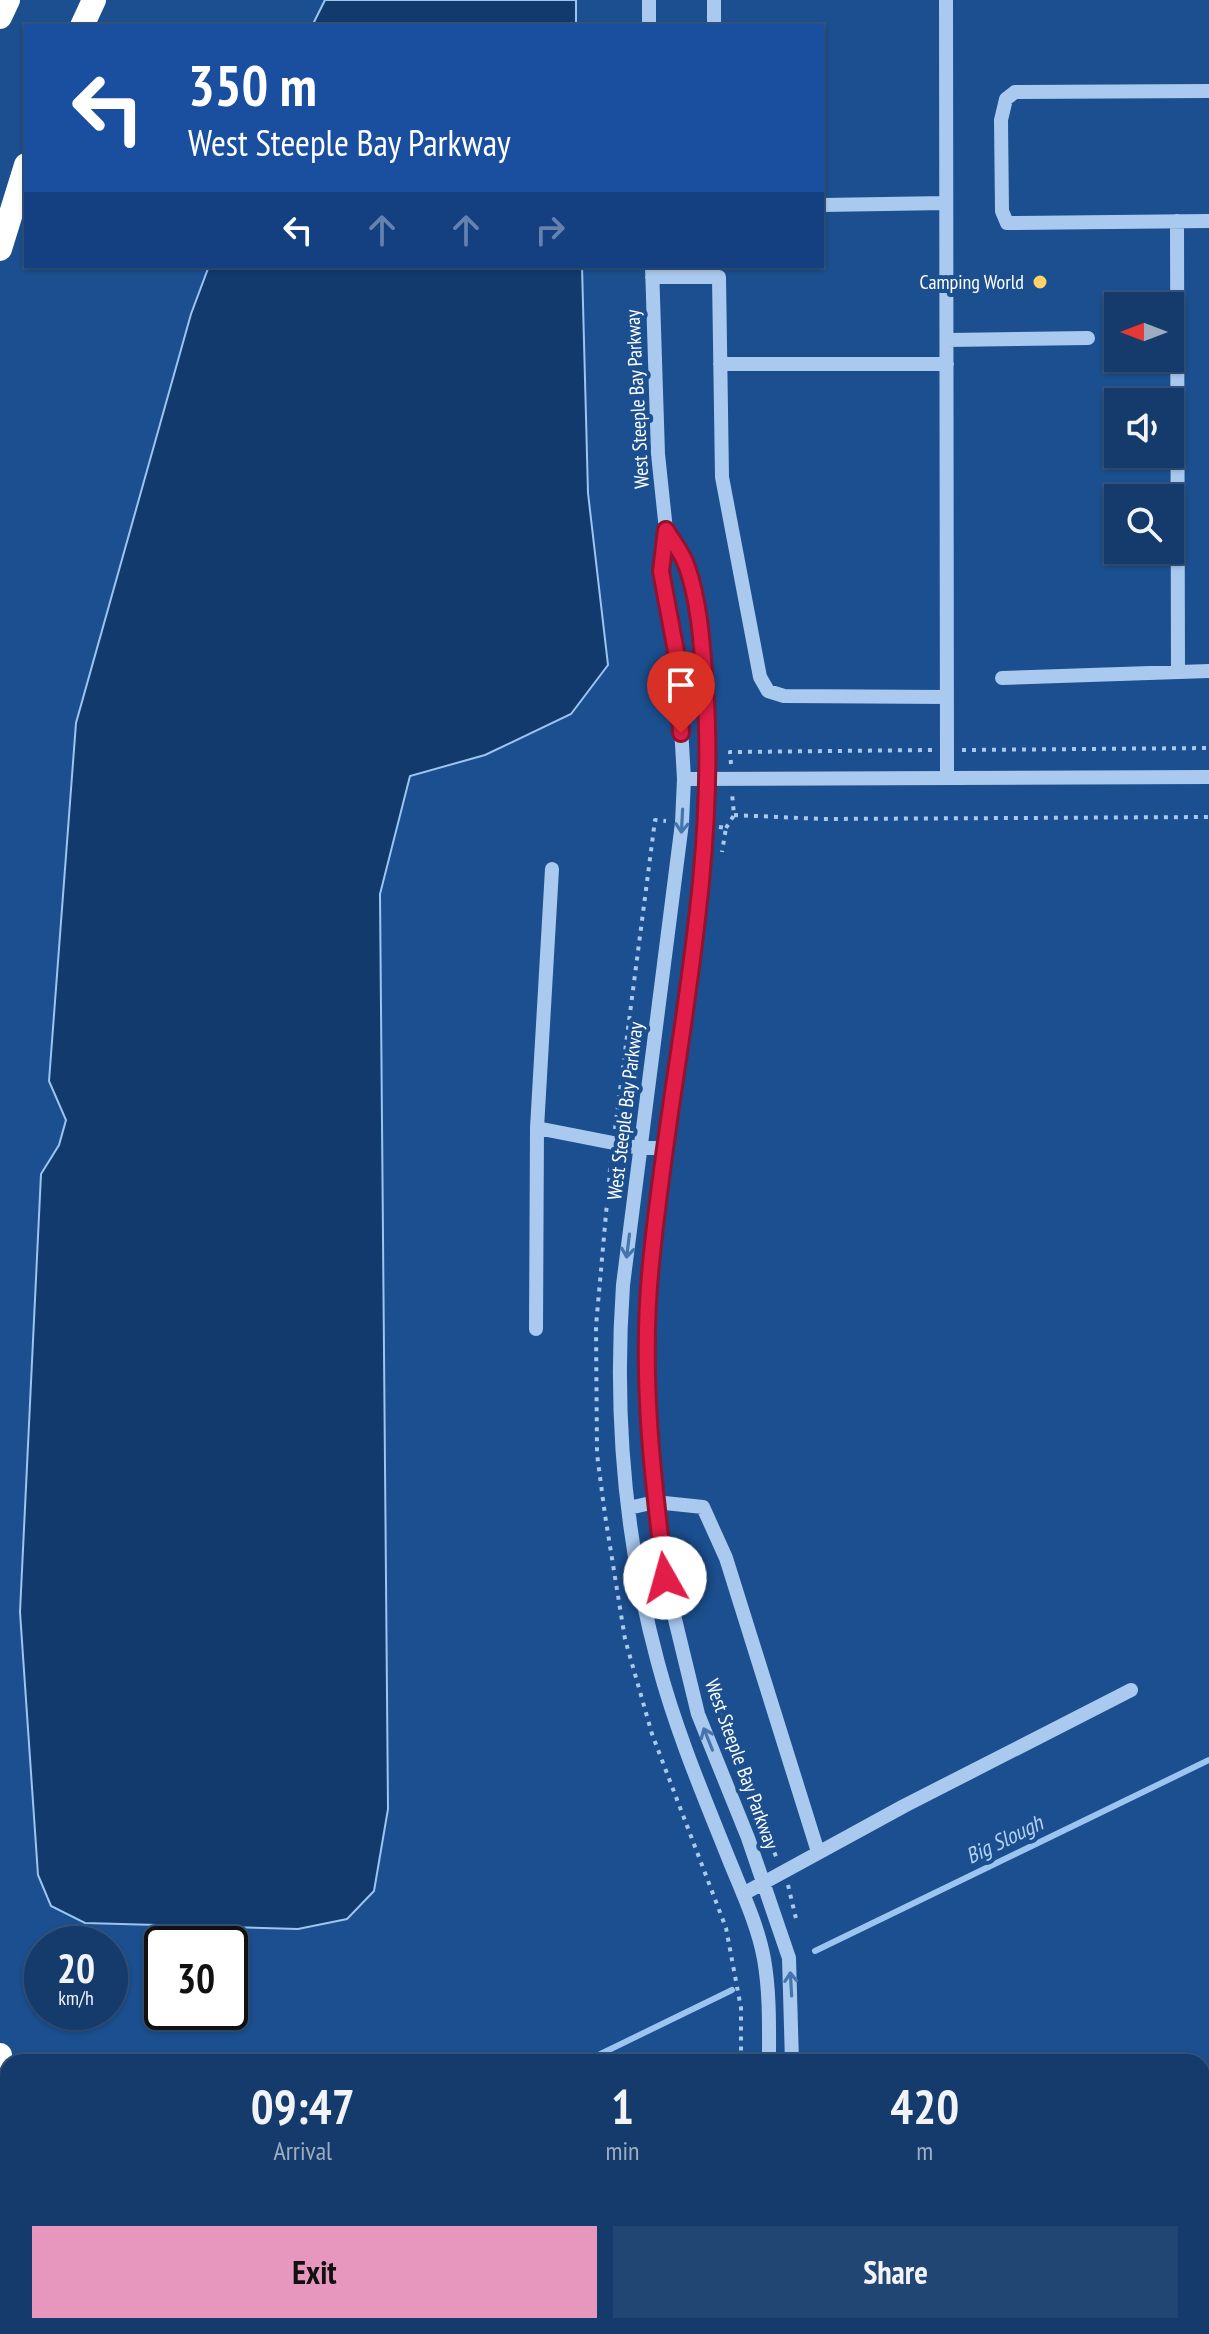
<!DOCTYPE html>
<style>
body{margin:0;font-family:"PT Sans Narrow",sans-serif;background:#214673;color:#f1f3f6;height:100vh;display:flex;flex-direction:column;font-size:30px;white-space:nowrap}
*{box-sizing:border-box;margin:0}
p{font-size:26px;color:#9dadc1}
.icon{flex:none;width:44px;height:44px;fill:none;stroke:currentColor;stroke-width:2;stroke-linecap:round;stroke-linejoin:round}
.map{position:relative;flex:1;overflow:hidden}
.side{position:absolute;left:0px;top:2054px;width:1210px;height:280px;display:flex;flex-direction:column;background:#143b6b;border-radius:24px 24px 0 0;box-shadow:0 2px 6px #0004,0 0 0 2px #33557e}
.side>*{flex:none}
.guide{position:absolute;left:24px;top:24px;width:800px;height:244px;border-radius:0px;box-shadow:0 2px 6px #0004,0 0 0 2px #33557e;background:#1a4fa0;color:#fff;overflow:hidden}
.needle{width:52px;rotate:270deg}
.buttons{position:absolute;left:1104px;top:292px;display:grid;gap:16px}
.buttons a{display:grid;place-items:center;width:80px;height:80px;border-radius:0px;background:#143b6b;box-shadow:0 2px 6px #0004,0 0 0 2px #33557e;font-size:40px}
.speed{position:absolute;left:24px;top:1926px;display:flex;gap:16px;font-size:40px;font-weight:700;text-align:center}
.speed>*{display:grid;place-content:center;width:104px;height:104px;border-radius:50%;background:#143b6b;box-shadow:0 2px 6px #0004,0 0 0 2px #33557e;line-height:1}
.speed small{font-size:20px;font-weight:400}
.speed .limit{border:4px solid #111;border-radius:12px;background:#fff;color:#111}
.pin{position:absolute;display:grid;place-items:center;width:68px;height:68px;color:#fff;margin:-82px -34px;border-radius:50% 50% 50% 0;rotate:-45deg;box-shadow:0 0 8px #0007}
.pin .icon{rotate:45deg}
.me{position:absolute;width:88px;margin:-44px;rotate:353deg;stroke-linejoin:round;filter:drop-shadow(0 0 6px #0008)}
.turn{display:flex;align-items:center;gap:28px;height:168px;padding:0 32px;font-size:36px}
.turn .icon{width:104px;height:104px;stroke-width:2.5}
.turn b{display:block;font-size:56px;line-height:68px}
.lanes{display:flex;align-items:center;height:76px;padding:0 32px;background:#0003;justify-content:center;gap:40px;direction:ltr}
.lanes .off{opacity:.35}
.eta{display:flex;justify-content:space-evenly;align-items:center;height:136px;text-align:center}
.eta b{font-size:48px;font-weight:800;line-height:56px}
.cta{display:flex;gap:16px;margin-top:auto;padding:16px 32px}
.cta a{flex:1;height:92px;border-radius:0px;background:#e797bd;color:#111;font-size:32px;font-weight:800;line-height:92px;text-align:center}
.cta a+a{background:#214673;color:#f1f3f6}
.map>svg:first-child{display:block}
.water{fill:#123a6d;stroke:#9cc4f0;stroke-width:2}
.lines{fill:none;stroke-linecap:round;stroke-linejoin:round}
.stream{stroke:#9cc4f0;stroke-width:6}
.path{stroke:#a9c9ee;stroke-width:4;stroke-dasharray:4 6;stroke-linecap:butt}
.minor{stroke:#a9c9ee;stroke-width:14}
.highway{stroke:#fff;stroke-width:24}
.oneway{stroke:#4674ac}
.route-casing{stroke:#92132f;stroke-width:20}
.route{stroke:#e11d48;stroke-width:14}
.poi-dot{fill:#ffd166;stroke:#1b4f8f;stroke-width:3}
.labels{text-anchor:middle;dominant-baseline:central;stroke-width:8;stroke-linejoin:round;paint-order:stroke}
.poi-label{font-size:20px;fill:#fff;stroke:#1b4f8f;text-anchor:end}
.street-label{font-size:20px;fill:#fff;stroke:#1b4f8f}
.water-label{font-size:22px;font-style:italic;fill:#b5d3f5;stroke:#1b4f8f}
</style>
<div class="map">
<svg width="1209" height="2334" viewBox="0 0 1209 2334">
<rect width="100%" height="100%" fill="#1b4f8f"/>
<path class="water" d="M325,0H576V26H312Z
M209,266H582L588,493L608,665L571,714L485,755L410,776L380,894L388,1809L374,1891L347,1919L298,1929L85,1923L51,1906L38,1875L20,1612L41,1174L59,1145L66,1120L49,1081L76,723L191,314Z"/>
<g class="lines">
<path class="stream" d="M815,1951L1209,1760
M584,2062L732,1990
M245,2334L252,2326"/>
<path class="path" d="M962,750L1209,748
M731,764L730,752L933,750
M734,815L823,819L1209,817
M719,827L726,828L722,852
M726,828L734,815L732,793
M615,1129L655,820L666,821
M611,1158L596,1326L597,1454L605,1515L625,1639L652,1734L726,1928L741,2008V2062
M715,1703L728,1736
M767,1834L777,1859
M788,1885L797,1923
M1202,2138H1209
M1202,2223H1209
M394,2326L395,2334"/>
<path class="minor" d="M649,0V26
M714,0V26
M946,0L947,778
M1209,91L1015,92L1006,99L1001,120L1002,211L1007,223L1209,221
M822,205L946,203
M1177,221L1178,672
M652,266L658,454L666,530
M652,277H719L722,477L760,677L768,691L784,696L947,697
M947,340L1088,338
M720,364H947
M1002,678L1209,671
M684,779L1209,777
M537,1128L639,1148H666
M536,1329L537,1128L552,869
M629,1508L655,1502L703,1507L726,1558L818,1852
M743,1894L904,1806L1131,1690
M769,2062C769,2028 770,1993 764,1959C758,1926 743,1894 730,1862C704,1797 676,1731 658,1663C625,1541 614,1412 623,1285L682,823L684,779L677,657L661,571L666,530L686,564L695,601L702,645L708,779L702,874L651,1265L645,1352L651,1469L665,1578L698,1714L748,1838L789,1958L792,2062
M1202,2175H1209
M0,2181H8
M0,2231L8,2230
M1202,2256H1209
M421,2326V2334
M493,2326L494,2334
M594,2326V2334
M1016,2326V2334
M975,2334V2326
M1078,2334V2326"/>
<path class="highway" d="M0,17L8,0
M82,26L94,0
M0,249L26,165
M0,2055L8,2115
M7,2334L8,2324"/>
</g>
<defs><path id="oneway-shaft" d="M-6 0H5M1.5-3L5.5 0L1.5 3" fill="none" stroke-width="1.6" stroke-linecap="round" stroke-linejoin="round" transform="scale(2)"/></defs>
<g class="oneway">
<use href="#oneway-shaft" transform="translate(682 821) rotate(93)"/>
<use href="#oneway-shaft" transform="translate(628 1246) rotate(97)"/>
<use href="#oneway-shaft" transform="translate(708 1739) rotate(-112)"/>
<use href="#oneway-shaft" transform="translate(791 1984) rotate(-93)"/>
</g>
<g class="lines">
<defs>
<path id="route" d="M665,1578C652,1473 640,1370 651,1264C669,1072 719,880 705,686C702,647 700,604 687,567C683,554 673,542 666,530L661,571L677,657L681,733"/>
</defs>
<use href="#route" class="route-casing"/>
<use href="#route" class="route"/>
</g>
<circle class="poi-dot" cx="1040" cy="282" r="8"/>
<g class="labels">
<g class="poi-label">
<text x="1024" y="282">Camping World</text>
</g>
<g class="street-label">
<text transform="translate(637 399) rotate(-93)">West Steeple Bay Parkway</text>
<text transform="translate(625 1111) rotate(-83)">West Steeple Bay Parkway</text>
<text transform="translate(742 1764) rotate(70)">West Steeple Bay Parkway</text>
</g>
<g class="water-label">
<text transform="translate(1004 1839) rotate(-26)">Big Slough</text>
</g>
</g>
</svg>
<div class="buttons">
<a><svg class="needle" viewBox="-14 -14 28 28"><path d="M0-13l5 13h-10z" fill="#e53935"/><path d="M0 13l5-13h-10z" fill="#9dadc1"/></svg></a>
<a><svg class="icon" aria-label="sound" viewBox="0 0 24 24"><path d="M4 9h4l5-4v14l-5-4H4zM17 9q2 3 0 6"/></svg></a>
<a><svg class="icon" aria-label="search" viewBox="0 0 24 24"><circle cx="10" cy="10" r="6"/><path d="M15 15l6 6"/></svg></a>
</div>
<div class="speed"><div>20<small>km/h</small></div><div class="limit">30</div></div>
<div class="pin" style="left:681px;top:733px;background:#d93025"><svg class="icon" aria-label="arrive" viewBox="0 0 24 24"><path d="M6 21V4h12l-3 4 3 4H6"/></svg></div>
<svg class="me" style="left:665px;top:1578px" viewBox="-20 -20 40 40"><circle r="19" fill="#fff"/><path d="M0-13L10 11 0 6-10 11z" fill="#e11d48"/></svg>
<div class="guide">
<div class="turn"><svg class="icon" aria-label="left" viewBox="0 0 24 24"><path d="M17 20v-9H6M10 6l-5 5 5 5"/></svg><div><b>350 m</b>West Steeple Bay Parkway</div></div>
<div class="lanes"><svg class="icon" aria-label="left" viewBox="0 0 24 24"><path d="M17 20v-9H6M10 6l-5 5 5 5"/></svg><svg class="icon off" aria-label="ahead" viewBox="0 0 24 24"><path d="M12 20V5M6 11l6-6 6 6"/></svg><svg class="icon off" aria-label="ahead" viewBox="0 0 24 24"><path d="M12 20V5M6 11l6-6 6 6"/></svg><svg class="icon off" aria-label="right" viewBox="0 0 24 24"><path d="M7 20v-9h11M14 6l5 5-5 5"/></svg></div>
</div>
<section class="side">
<div class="eta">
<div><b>09:47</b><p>Arrival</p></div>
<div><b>1</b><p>min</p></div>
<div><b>420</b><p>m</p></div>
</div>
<div class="cta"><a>Exit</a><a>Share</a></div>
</section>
</div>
